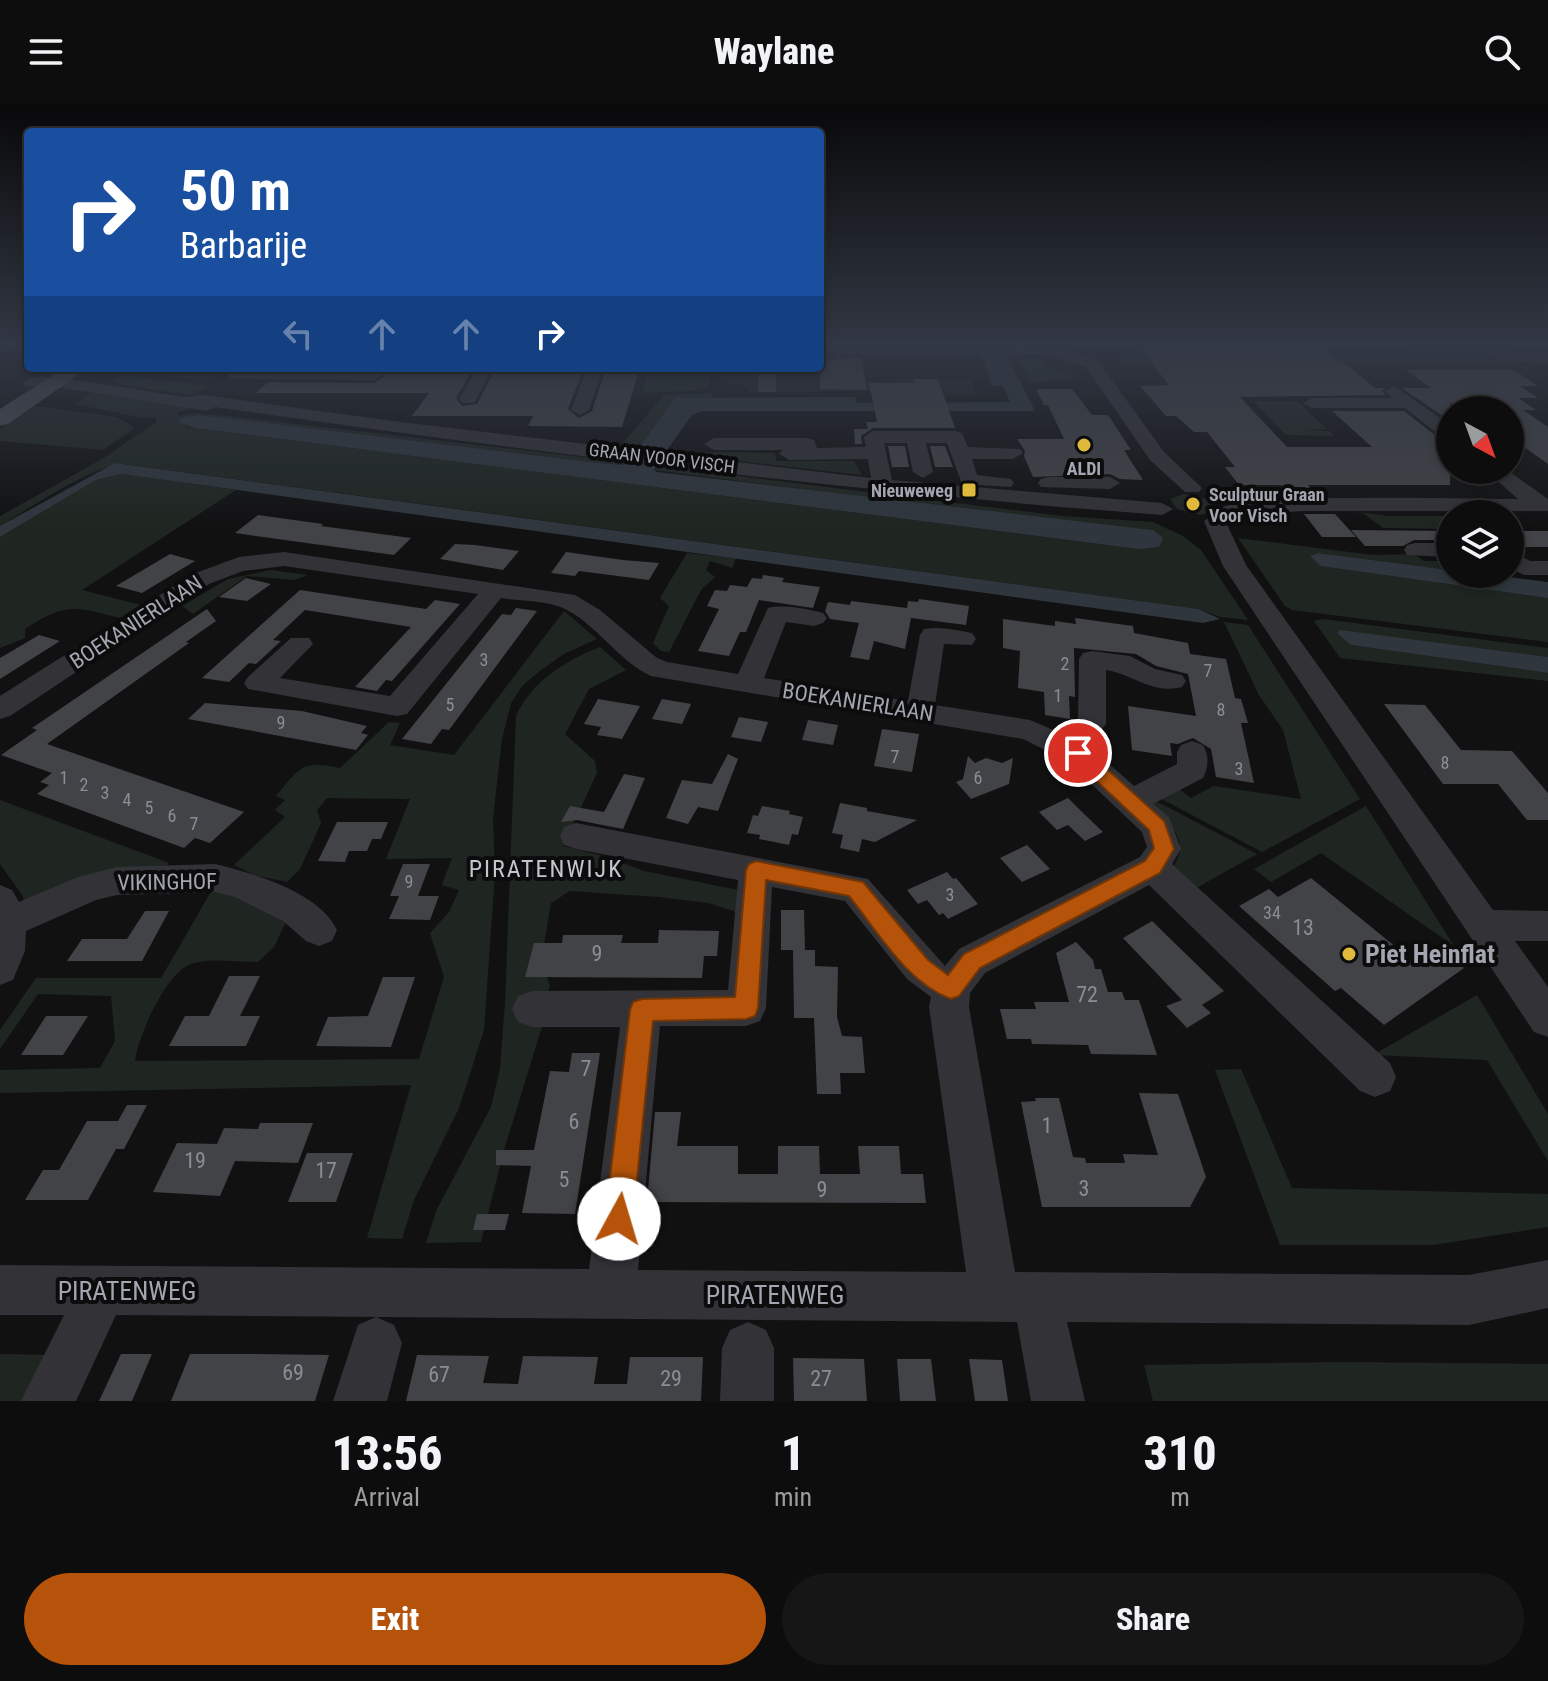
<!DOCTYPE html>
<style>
body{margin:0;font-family:"Roboto Condensed",sans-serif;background:#161617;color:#f1f3f6;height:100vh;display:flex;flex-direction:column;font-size:30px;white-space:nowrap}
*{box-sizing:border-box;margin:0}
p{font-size:26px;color:#9a9c9e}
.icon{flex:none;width:44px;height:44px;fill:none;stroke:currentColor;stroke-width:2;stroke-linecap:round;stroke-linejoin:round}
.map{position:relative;height:1297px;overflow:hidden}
.details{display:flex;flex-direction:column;background:#0d0d0e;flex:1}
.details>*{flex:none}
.guide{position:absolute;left:24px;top:24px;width:800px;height:244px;border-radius:8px;box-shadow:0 4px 12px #0003,0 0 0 2px #2d2d2e;background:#1a4fa0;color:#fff;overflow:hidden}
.needle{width:52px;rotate:139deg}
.tools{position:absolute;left:1436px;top:292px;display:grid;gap:16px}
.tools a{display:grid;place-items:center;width:88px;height:88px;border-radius:50%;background:#0d0d0e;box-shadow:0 4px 12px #0003,0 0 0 2px #2d2d2e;font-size:40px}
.pin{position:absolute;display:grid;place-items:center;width:68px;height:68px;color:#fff;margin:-34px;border:4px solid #fff;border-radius:50%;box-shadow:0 2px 8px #0007}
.me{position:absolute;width:88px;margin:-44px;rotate:6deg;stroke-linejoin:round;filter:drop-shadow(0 0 6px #0008)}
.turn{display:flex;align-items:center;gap:28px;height:168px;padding:0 24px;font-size:36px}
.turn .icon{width:104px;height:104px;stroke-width:2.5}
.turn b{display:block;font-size:56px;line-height:68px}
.lanes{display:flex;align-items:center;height:76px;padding:0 24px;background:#0003;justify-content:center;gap:40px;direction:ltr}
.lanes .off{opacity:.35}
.eta{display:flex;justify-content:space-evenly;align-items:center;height:136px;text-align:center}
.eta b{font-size:48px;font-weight:800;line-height:56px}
.primary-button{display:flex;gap:16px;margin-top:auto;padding:16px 24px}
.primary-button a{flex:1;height:92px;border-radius:48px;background:#b45309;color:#fff;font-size:32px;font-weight:800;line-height:92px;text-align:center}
.primary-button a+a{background:#161617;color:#f1f3f6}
header{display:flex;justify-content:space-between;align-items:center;height:104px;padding:0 24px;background:#0d0d0e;font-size:36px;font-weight:800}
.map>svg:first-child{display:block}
.built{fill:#1d1d1f}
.green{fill:#1f2621}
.water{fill:#2f363d}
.building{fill:#424347}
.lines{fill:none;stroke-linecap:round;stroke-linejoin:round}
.minor{fill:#323237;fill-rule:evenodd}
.major{fill:#4e4f55;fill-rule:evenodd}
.rail{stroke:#4d4e53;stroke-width:3;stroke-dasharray:6 5;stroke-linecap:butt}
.route{fill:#b45309;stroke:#753606;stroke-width:2}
.poi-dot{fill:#dfb93c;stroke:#0c0c0d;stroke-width:3}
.labels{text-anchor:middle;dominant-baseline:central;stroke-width:8;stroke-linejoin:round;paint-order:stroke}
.far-street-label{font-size:18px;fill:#a3a6b1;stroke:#0c0c0d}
.far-poi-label{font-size:18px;font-weight:bold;fill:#a3a6b1;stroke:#0c0c0d}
.number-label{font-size:18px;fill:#8b8d96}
.street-label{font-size:22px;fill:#a3a6b1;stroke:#0c0c0d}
.near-number-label{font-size:22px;fill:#8b8d96}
.neighbourhood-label{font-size:24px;letter-spacing:2px;fill:#c4c5ce;stroke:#0c0c0d}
.near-poi-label{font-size:26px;font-weight:bold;fill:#a3a6b1;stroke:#0c0c0d;text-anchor:start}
.near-street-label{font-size:26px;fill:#a3a6b1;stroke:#0c0c0d}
</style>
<header><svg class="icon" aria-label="menu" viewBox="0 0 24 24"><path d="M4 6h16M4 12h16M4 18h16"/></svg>Waylane<svg class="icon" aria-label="search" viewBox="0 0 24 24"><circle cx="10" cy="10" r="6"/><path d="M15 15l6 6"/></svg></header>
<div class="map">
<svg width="1548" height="1297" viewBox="0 0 1548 1297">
<rect width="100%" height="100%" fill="#111112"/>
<path class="built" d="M820,251H859L865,278L971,276L977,293L870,291L868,287L748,288L746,283L737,280L718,278L720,264H820Z"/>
<path class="green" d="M1398,240H1470L1483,248H1409Z
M1119,251L1485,252L1496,259L1124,258Z
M1018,254H1041L1045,262L1079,275L1030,278Z
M123,264H236L203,276Z
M649,264H709V283H698L697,287L643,288Z
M121,271L210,282L190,291L117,280L120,278L110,277Z
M90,289L198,303L179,308L178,312L194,309L227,312L626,358L624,361L599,359L199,311L183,313L186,323L1138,445L1153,426L1013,412L654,366L656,362L1062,412L1153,418L1183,432L1201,446L1248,516L1220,513L1199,505L125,360C97,358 27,406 0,422V412L104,354L156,318V313L141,314L75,300Z
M713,289L712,294H675L639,343L621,341L664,291Z
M1297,297L1327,325L1301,326L1329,327L1334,332L1286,331L1253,297Z
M35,302L117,313L135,324L103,346L0,337V325Z
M692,348L775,349L776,357H854L862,371L685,351Z
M121,370L236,386L82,486L145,502L125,515C77,504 69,496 25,525V534L0,544V433L96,376Z
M1183,390L1210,396L1215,406L1201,411L1177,405L1170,395Z
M1350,407L1389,412H1450V425L1383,424L1363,409Z
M1238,434L1373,451L1414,450L1424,457H1450V466L1318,449L1310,452L1320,462L1548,494V538L1292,506L1285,502Z
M687,449L736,454L732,464L710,457L706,466L715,473L701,486L669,548L661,547L653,539L669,502L660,494Z
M271,466L308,471L294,476L247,472L193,510L182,502L228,475Z
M564,507L597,535L564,550L541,566L523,581L511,599L502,635L493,714L495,769L484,926L459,1004L414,1096L402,1135L367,1134L411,981L0,989V966L100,964L115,937L111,892L38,890L0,945V926L36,874H161L212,786L238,791L289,811L274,843L258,858C238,858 213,854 194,859C167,865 138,932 135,957L419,955L444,873L430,829L449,808L459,786L442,781L452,754L386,755L410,695L327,694L317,706L321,719L300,765L287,778L254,771L234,761L285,713L275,706L285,696L276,692C300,663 302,656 340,664L389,618L400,619L390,641L454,651Z
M1323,515L1548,544V553L1351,541L1548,569V577L1340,554L1314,517Z
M1224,518L1248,521L1360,695L1262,748L1156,692L1175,682L1191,694L1214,682L1301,695L1283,626L1259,591Z
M600,543L626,566L589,585L565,630L595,657L597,669L563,742L607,753L644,767L753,789L750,819L734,807L708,799L659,793L570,787L551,799L541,859L550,881L544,904L545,913L504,1046L481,1138L426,1139L436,1107L491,1003L500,965L505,899L516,612C532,577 565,557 600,543Z
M1152,695L1257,750L1191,787L1170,768C1194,735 1170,720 1145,698Z
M0,696L169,759L160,769L26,803L22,791L0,760Z
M1366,702L1454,842L1321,749L1271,778L1254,765Z
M1477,891L1548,1010V1057L1487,956L1373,951Z
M1241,965L1292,1084L1548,1090V1123L1433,1141H1280L1215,966Z
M0,1250L56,1251L33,1297H0Z
M1343,1258L1548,1260V1297H1153L1144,1261Z"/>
<path class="water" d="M978,240H1001L1035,307H701L691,312L667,346L639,343L675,294L855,293L857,299L1010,298L1003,282H992Z
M199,311L599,359L623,361L626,358L656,362L654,366L657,368L1153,426L1163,434L1159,443L1138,445L195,324L177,318L183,313Z
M115,359L1199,505L1220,515L1203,519L121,370L96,376L0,433V422Z
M1318,449L1450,466V470H1485L1548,478V494L1320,462L1310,452Z
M1340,526L1548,553V569L1351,541L1337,529Z"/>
<path class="building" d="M1138,242L1324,243L1375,284H1385L1382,287L1385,291L1240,293L1287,343H1372L1332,307H1404L1441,336L1450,339V381H1308L1318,391L1290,392L1281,381H1239L1225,363H1235L1207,328H1194L1176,312H1166L1140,282L1169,281Z
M861,254L867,286L820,285V256Z
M376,264H474L456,294L462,302L477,300L496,264H584L568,305L579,314L592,307L606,264H640L622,323L528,322L533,312H412L429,289H256L268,278L374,279L385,272Z
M1406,266H1514L1538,282H1520L1538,294H1518L1536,306H1523L1548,323V360L1510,333V306H1461L1450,298V317L1402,284H1431Z
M759,268H776V288H758Z
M913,275H938L955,324H873L861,332L862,340H855L854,325H868L866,318H877L869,279H914Z
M1036,285H1072L1092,311H1108L1131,346H1124L1143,376L1120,375L1110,370L1033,373L1024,352L1025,347L1017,335H1064L1048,301H1044Z
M888,342H905L909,363H892Z
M930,342H945L953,363H935Z
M1304,410H1335L1356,433H1322Z
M258,411L323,420L321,422L411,434L394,451L235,429Z
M1351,426L1450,427V436H1414L1403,442H1365Z
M1510,427H1548V443H1510Z
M455,440L475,441L519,447L503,466L440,455Z
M566,448L623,456L659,459L649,476L579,467L575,472L551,469Z
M170,450L195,457L142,489L116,482Z
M763,471L784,474L782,478L820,483L813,504L759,496L746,528H740L729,552L698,547L719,505L707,502L715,486L727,487L730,481L747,483L752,474L762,475Z
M246,474L271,480L247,497L219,493Z
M300,486L426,505L435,496L460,500L392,577L386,576L377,587L355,583L411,523L305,506L273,536L281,537L256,560L249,559L229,578L202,574Z
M919,495L969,502L966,521L911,514L905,545L874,537L869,556L850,553L859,519L830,515L825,507L828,498L850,501L851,497L907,504L908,497L918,498Z
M516,504L537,507L449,626L442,625L431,640L402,635L502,510L511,511Z
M207,505L216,517L186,538L189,539L47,640L244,708L210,739L195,734L184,744L37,690L49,681L40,678L52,669L1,651L37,626L32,624Z
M1075,514L1133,522L1134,529L1188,539L1190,550L1226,555L1235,594L1241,595L1248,619H1241L1254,679L1216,673L1211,645L1193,634L1178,640L1170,639L1172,652L1132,646L1128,602L1196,612L1188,570L1156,562L1136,550L1074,544L1075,593L1069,592L1070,615L1045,611L1044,588L1018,584L1020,547L1003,544V515L1055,522V517L1076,520Z
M39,531L60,537L0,575V554Z
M598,595L640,602L622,635L597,631L601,623L584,620Z
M662,595L691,600L682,620L652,615Z
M205,599L302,607L367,622L361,629L368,631L356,646L188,615Z
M1384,600L1425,601L1461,646L1512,647L1548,689V716H1527L1498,680H1443Z
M739,613L768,618L761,638L731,633Z
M808,616L838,621L833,641L802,636Z
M882,625L919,630L912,668L874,662Z
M728,650L738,655L718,707L698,703L688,720L666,714L682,676L712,680Z
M968,652L975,659L986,654L1002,659L1013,654L1009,680L971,695L956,678L963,675Z
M624,670L645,674L623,725L577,716L561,718L570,702L604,708Z
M1068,694L1080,706L1103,728L1085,737L1068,721L1057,726L1039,708Z
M840,699L867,704V707L917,716L875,738L862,735L859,748L840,744L843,731L832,729Z
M762,702L790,707L789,710L803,713L798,731L792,730L789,741L759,735L760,731L747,729L753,711L758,712Z
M337,718H388L381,735H372L367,747H349L345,758L318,757Z
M1027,741L1050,765L1022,778L1000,754Z
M403,760H430L418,792H439L430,816L389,815L399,792H390Z
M947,768L953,775L956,774L978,800L948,815L943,809L939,811L927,796L918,800L907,786Z
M1311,774L1418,861L1441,845L1464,864L1384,921L1341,884L1335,887L1239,802L1269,785L1278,793Z
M781,806H804L805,846H781Z
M145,807H169L142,857H67L82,835H127Z
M1152,817L1224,887L1202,901L1211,909L1187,924L1166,902L1182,896L1123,834Z
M659,826L719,827L717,852H704L702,874L525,873L534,839H562L563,831H623L621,839H658Z
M1076,838L1093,856L1095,865H1101L1108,888H1122L1125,896H1139L1157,951L1091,950L1088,941L1032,940L1031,935H1007L1000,905H1036L1034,898H1069L1056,849Z
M793,846H815V862L838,863L837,913L842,932L862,933L865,969H840L841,990H817L814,914H794Z
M229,872H260L240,912H260L246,942H169L185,912H209Z
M383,873H415L391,943L316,942L328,913L368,912Z
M46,912H88L63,951H21Z
M572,949H600L575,1110L522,1109L531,1062L496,1061V1046H534L550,967L569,968Z
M1139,989L1178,990L1206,1073L1190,1103H1042L1021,998L1036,997L1035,994H1059L1073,1053L1085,1054L1086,1059H1125L1123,1050L1158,1051Z
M127,1001H147L124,1045H116L88,1096H25L43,1066H59L87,1017H118Z
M655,1008H681L677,1042H738V1070H778V1042H819L820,1070H860L858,1042H899L901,1070H923L926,1099L647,1098Z
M260,1019H313L298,1059L235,1057L220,1092L153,1088L177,1039L217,1040L224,1024L258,1025Z
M307,1049H353L336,1098H288Z
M477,1110H509L505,1126H473Z
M121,1250H152L132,1297H99Z
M190,1250H256L329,1251L315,1297H171Z
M417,1251L489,1252L483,1279L518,1280L523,1252L598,1253L594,1280H627L630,1253H703L701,1297H406Z
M793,1254L864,1255L867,1297H794Z
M897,1255H931L936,1297H900Z
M969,1255L1002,1256L1008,1297H975Z"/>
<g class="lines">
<path class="minor" d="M820,240L1052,241L1098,257L1164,348L1202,384L1199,388H1185L1150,356L1086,263L1050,251L820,249Z
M1465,240H1486L1503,247L1548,249V259L1500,257Z
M477,264H493L474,299H462L459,295Z
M587,264H603L589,306L580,311L571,306Z
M235,266H374L382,271L374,276L229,275L227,271Z
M31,273H57L184,293L203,291L400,318L871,374L868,355L789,356L779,350L783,346H714L704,340L714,334H807L814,336L817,344L866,343L864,333L873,327H955L962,329L968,343L1020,345L1023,349L1013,355H972L977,371L1011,375L1014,379L1011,383L962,380L947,339H926L933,368L923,374L913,368L907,339H884L892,376L1162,399L1173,405L1162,411C845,387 530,348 215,303L207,307L57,283L25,282L23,278Z
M1394,282L1450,321V336L1443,334L1405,304H1312L1303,299L1312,294H1392L1385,287Z
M1485,366H1507L1548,395V407H1303L1229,412L1218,406C1232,388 1479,395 1518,395Z
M1048,373H1110L1120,379L1110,385L1041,383L1038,379L1041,375Z
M1215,410L1223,412L1246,461L1493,806L1548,807V837H1515L1548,883V933L1534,928L1223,462L1204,417Z
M1415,439H1450V453L1407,451L1404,446L1407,441Z
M1510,446L1530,457H1548V471H1524L1510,464Z
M284,448L575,491L600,506L657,554L667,558L738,570L768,504C785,500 806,505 823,509L827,514L823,519L814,522L786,518L764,574L908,597L920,531L924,525C939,522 957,526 972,529L976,535L972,541L944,540L935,601L1030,616L1065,631L1078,617L1079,555L1083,549L1092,547L1130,552L1155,565L1182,571L1186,577L1182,583C1153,591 1132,570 1106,566V620L1089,642L1134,682L1177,660V648L1181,641L1192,637L1203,641C1209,651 1209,663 1203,674L1153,700L1169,713L1181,745L1172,760L1390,959L1396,973L1390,987L1375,993L1360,987L1149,781L985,869L970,889L969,903L1015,1168L1469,1171L1548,1156V1204L1469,1221L1067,1218L1085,1297H1031L1017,1218L116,1211L76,1297H21L64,1211H0V1161L589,1165L620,923H532L518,918L512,905L518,892L532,887L728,886L738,776L576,745L564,741L560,732L564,723L576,719L868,775L945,862L959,845L1140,753L1147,743L1142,728L1067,657L1023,635L651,572C617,556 597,520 563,504C545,496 520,497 501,494L407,610L397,612L248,585L244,579L248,573L291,534H309L313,540L280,574L390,592L478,490L284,462L243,467L209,480L10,612L0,615V592L193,470L239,453ZM772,783L845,797L907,875L931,893L929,903L966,1168L638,1166L660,922H746L760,917L766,904Z
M215,760C253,769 319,788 337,826L332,837L319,842L306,837L283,817L235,793L215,788L117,791L96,796L26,827L25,847L13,876L0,881V781L12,786L19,798L78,773L117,763Z
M376,1213L394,1221L402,1239L387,1297H333L358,1221Z
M748,1218L766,1226L774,1244V1297H720L722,1244L730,1226Z"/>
<path class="major" d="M64,264H88L8,320L0,322V305Z"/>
<path class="rail" d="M0,246L15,240"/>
</g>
<linearGradient id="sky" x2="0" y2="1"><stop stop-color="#09090a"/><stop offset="0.57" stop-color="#323844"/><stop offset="1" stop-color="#323844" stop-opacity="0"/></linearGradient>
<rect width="1548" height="422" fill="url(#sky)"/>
<path class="route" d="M1078,643L1085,645L1164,717L1174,745L1160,769L980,864L959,892L951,895C906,878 878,828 849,792L766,776L758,904L755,912L746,915L653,917L633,1115L629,1125L619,1129L609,1125L605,1115L630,906L633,898L642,895L735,893L746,766L749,760L756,757L863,778L928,856L948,871L964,850L1145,757L1154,744L1149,726L1072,654L1069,649L1072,645Z"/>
<g class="poi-dot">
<circle cx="1084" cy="341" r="8"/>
<rect x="961" y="378" width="16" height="16" rx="4"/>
<circle cx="1193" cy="400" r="8"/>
<circle cx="1349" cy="850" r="8"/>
</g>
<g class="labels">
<g class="far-street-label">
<text transform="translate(662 354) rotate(7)">GRAAN VOOR VISCH</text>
</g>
<g class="far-poi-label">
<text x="1084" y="364">ALDI</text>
<text x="953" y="386" text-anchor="end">Nieuweweg</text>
<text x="1209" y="390" text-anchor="start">Sculptuur Graan<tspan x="1209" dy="21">Voor Visch</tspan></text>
</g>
<g class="number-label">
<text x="484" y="555">3</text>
<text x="1065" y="559">2</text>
<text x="1208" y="566">7</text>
<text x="1058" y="591">1</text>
<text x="450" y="600">5</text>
<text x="1221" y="605">8</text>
<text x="281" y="618">9</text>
<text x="895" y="652">7</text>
<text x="1445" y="658">8</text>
<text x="1239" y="664">3</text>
<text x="64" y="673">1</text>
<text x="978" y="673">6</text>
<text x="84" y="680">2</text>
<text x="105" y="688">3</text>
<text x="127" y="695">4</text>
<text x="149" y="703">5</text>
<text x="172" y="711">6</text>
<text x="194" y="719">7</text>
<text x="409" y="777">9</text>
<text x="950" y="790">3</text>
<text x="1272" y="808">34</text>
</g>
<g class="street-label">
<text transform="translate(136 518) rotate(-33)">BOEKANIERLAAN</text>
<text transform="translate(858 598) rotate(9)">BOEKANIERLAAN</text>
<text transform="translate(167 778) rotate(-1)">VIKINGHOF</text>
</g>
<g class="near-number-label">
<text x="1303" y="823">13</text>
<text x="597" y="849">9</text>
<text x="1087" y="890">72</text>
<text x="586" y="964">7</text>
<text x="574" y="1017">6</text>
<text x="1047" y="1021">1</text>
<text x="195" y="1056">19</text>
<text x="326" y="1066">17</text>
<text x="564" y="1075">5</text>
<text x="1084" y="1084">3</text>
<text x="822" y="1085">9</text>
<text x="293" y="1268">69</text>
<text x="439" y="1270">67</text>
<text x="671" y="1274">29</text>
<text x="821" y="1274">27</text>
</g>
<g class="neighbourhood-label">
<text x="546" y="765">PIRATENWIJK</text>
</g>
<g class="near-poi-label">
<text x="1365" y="850">Piet Heinflat</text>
</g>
<g class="near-street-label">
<text x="127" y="1187">PIRATENWEG</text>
<text x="775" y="1191">PIRATENWEG</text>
</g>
</g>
</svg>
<div class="tools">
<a><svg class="needle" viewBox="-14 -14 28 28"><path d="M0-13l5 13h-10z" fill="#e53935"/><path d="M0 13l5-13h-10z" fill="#9a9c9e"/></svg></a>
<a><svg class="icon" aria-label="layers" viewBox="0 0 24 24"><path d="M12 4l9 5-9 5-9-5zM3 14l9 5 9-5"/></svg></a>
</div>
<div class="pin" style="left:1078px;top:649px;background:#d93025"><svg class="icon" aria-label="arrive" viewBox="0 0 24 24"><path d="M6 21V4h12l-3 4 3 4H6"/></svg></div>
<svg class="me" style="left:619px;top:1115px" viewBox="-20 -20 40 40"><circle r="19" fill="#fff"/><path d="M0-13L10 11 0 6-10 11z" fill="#b45309"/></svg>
<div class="guide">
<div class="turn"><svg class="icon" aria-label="right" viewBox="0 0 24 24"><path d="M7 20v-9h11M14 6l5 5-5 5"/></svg><div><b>50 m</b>Barbarije</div></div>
<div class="lanes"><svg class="icon off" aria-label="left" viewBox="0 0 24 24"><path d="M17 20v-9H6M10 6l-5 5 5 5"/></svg><svg class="icon off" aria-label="ahead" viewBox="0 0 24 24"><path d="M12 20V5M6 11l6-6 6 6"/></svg><svg class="icon off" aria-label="ahead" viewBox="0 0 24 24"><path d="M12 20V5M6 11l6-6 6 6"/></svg><svg class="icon" aria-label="right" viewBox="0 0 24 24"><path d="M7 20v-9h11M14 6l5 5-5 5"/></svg></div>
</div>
</div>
<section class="details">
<div class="eta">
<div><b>13:56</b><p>Arrival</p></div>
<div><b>1</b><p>min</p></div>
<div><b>310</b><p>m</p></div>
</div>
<div class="primary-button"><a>Exit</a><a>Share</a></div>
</section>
